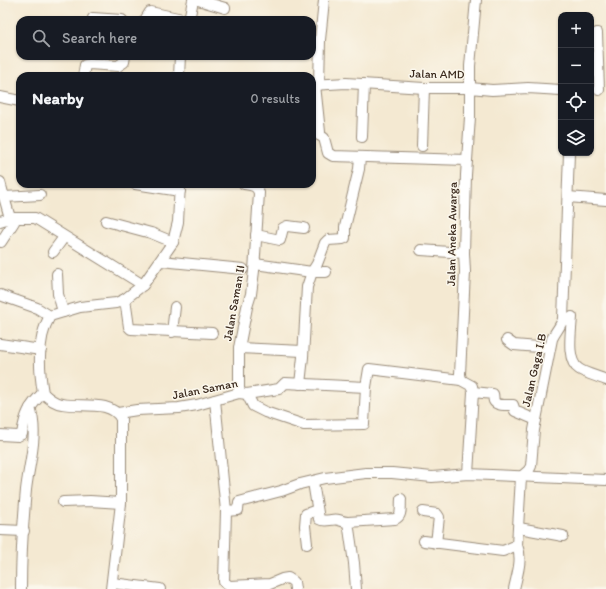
<!DOCTYPE html>
<html lang="en">
<head>
<meta charset="utf-8">
<style>
  :root { --surface:#171b24; --page:#20242c; --text:#f1f3f6; --muted:#9ea1a6; --line:#363941 }
  body { margin:0; font-family:Itim,sans-serif; background:var(--page); color:var(--text) }
  .controls { position:absolute; right:12px; top:12px; display:grid; overflow:hidden; border-radius:8px; box-shadow:0 1px 3px #0004 }
  .controls button { width:36px; height:36px; display:grid; place-items:center; padding:0; border:0; border-bottom:1px solid var(--line); background:var(--surface); color:var(--text); font:20px sans-serif }
  .list { margin:0; padding:0; list-style:none }
  h2 { display:flex; justify-content:space-between; align-items:center; height:52px; margin:0; padding:0 16px; font-size:17px }
  h2 small { font-size:13px; font-weight:400; color:var(--muted) }
  .icon { flex:none; width:22px; height:22px; fill:none; stroke:currentColor; stroke-width:2; stroke-linecap:round; stroke-linejoin:round }
  .map { position:relative; flex:none; width:606px; height:589px; overflow:hidden }
  .search { position:absolute; background:var(--surface); box-shadow:0 1px 3px #0004; left:16px; top:16px; width:300px; height:44px; display:flex; align-items:center; gap:10px; box-sizing:border-box; padding:0 14px; border-radius:12px; color:var(--muted); font-size:15px }
  .panel { position:absolute; background:var(--surface); box-shadow:0 1px 3px #0004; left:16px; top:72px; width:300px; height:116px; border-radius:12px }
  .map>svg:first-child { display:block }
  .lines { fill:none; stroke-linecap:round; stroke-linejoin:round }
  .minor-casing { stroke:#988a78; stroke-width:12 }
  .minor { stroke:#fff; stroke-width:10 }
  .labels { text-anchor:middle; stroke-width:3; stroke-linejoin:round; paint-order:stroke }
  .street-label { font-size:12px; fill:#3b2a1e; stroke:#fbf7ec }
</style>
</head>
<body>
<div class="map">
<svg width="606" height="589" viewBox="0 0 606 589">
  <rect width="100%" height="100%" fill="#fbf7ec"/>
  <filter id="ink" filterUnits="userSpaceOnUse"><feTurbulence type="fractalNoise" baseFrequency=".025" numOctaves="2"/><feDisplacementMap in="SourceGraphic" scale="8" xChannelSelector="R" yChannelSelector="G"/><feConvolveMatrix kernelMatrix="1 2 1 2 8 2 1 2 1" color-interpolation-filters="sRGB"/></filter>
  <filter id="wash" filterUnits="userSpaceOnUse"><feTurbulence type="fractalNoise" baseFrequency=".012" numOctaves="4" result="noise"/><feDisplacementMap in="SourceGraphic" scale="16" xChannelSelector="R" yChannelSelector="G"/><feGaussianBlur stdDeviation="0.9" result="paint"/><feColorMatrix in="noise" values="0 0 0 0 0 0 0 0 0 0 0 0 0 0 0 0 0 1.4 0 .05"/><feComposite in="paint" operator="in"/></filter>
  <g filter="url(#wash)">
    <rect width="100%" height="100%" fill="#f4e9d2"/>
  </g>
  <g filter="url(#ink)">
    <g class="lines">
      <defs>
        <g id="minor">
          <polyline points="198,0 225,8"/>
          <polyline points="93,18 122,20"/>
          <polyline points="145,20 150,12 187,20"/>
          <polyline points="189,20 193,0"/>
          <polyline points="597,33 599,90"/>
          <polyline points="83,76 85,65 89,64 118,66 124,62 125,56"/>
          <polyline points="179,76 180,56"/>
          <polyline points="312,85 346,83 424,88 470,88 492,90 528,88 561,90"/>
          <polyline points="315,85 320,132 319,135"/>
          <polyline points="319,85 320,40 324,0"/>
          <polyline points="0,97 20,101"/>
          <polyline points="319,135 324,138 328,153 333,156 467,160"/>
          <polyline points="362,137 364,84"/>
          <polyline points="422,146 424,88"/>
          <polyline points="0,182 4,197 40,195"/>
          <polyline points="135,184 180,191"/>
          <polyline points="568,197 606,200"/>
          <polyline points="0,221 10,218 4,197"/>
          <polyline points="106,221 151,233 173,242"/>
          <polyline points="256,235 280,240 283,228 287,226 304,228"/>
          <polyline points="1,242 14,222 10,218 35,218 143,285"/>
          <polyline points="421,250 464,253"/>
          <polyline points="53,252 64,237"/>
          <polyline points="161,261 243,269"/>
          <polyline points="255,264 312,272 326,272"/>
          <polyline points="57,274 58,294 63,312"/>
          <polyline points="0,295 37,308 50,316"/>
          <polyline points="125,299 129,327 131,329 212,333"/>
          <path d="M572,317c-1,15 -6,44 7,52 8,5 18,7 27,11"/>
          <polyline points="172,332 175,307"/>
          <polyline points="507,340 514,345 550,348"/>
          <polyline points="0,344 41,350"/>
          <polyline points="239,348 303,351"/>
          <polyline points="461,380 460,374 465,272 464,253 466,175 470,117 470,66 476,0"/>
          <polyline points="300,384 303,357 307,287 312,272 317,264 325,243 328,240 343,239 345,238 345,227 359,169 360,157"/>
          <path d="M473,392l20,2c1,2 0,5 1,7 2,5 15,4 19,4l2,6 21,9"/>
          <path d="M239,393v-45l8,-41 4,-13 3,-23 5,-78c-2,-8 -8,-8 -15,-9"/>
          <polyline points="247,394 253,406 265,412 304,425 364,424 366,387 369,369 461,380 472,386 473,392 468,474"/>
          <polyline points="215,400 226,511 224,582 229,586 270,584 282,579 288,578 294,582 295,589"/>
          <polyline points="118,413 137,410 179,408 197,405 239,393 247,394 279,389 285,383 366,387"/>
          <path d="M0,435l18,1 4,-2c3,-19 7,-28 21,-41"/>
          <path d="M313,482l6,37c6,4 13,-1 20,1 3,1 5,2 9,2l47,-3c8,-3 5,-12 6,-20"/>
          <polyline points="63,502 90,501 121,503"/>
          <polyline points="226,511 238,510 239,502 281,491 300,484 325,478 366,473 392,473 432,477 468,474 606,480"/>
          <polyline points="423,512 437,514 439,517 436,543"/>
          <polyline points="348,522 354,563 356,589"/>
          <polyline points="519,528 563,536"/>
          <polyline points="0,530 24,531"/>
          <polyline points="424,541 503,551 517,545"/>
          <polyline points="307,544 305,526 306,514 317,510"/>
          <polyline points="112,583 160,589"/>
          <path d="M21,589c0,-33 2,-66 5,-99 3,-27 13,-56 4,-82"/>
          <path d="M111,589l10,-86v-84c-10,-20 -41,-11 -59,-15 -8,-1 -13,-5 -19,-11 -4,-23 -6,-55 7,-77l30,-9 36,-4 9,-4 18,-14 30,-43 5,-20 2,-38"/>
          <path d="M514,589c3,-15 9,-29 3,-44l4,-68 8,-7 2,-4 3,-36 18,-91c3,-7 9,-13 11,-20l6,-166"/>
        </g>
      </defs>
      <use href="#minor" class="minor-casing"/>
      <use href="#minor" class="minor"/>
    </g>
  </g>
  <g class="labels">
    <g class="street-label">
      <text transform="translate(437 74) rotate(1)" y="4">Jalan AMD</text>
      <text transform="translate(452 234) rotate(-89)" y="4">Jalan Aneka Awarga</text>
      <text transform="translate(234 303) rotate(-80)" y="4">Jalan Saman II</text>
      <text transform="translate(534 370) rotate(-77)" y="4">Jalan Gaga I.B</text>
      <text transform="translate(205 389) rotate(-11)" y="4">Jalan Saman</text>
    </g>
  </g>
</svg>
<div class="controls">
<button>+</button>
<button>−</button>
<button><svg class="icon" aria-label="locate" viewBox="0 0 24 24"><circle cx="12" cy="12" r="6"/><path d="M12 2v4M12 18v4M2 12h4M18 12h4"/></svg></button>
<button><svg class="icon" aria-label="layers" viewBox="0 0 24 24"><path d="M12 4l9 5-9 5-9-5zM3 14l9 5 9-5"/></svg></button>
</div>
<div class="search"><svg class="icon" aria-label="search" viewBox="0 0 24 24"><circle cx="10" cy="10" r="6"/><path d="M15 15l6 6"/></svg>Search here</div>
<section class="panel">
<h2>Nearby<small>0 results</small></h2>
<ul class="list">
</ul>
</section>
</div>
</body>
</html>
